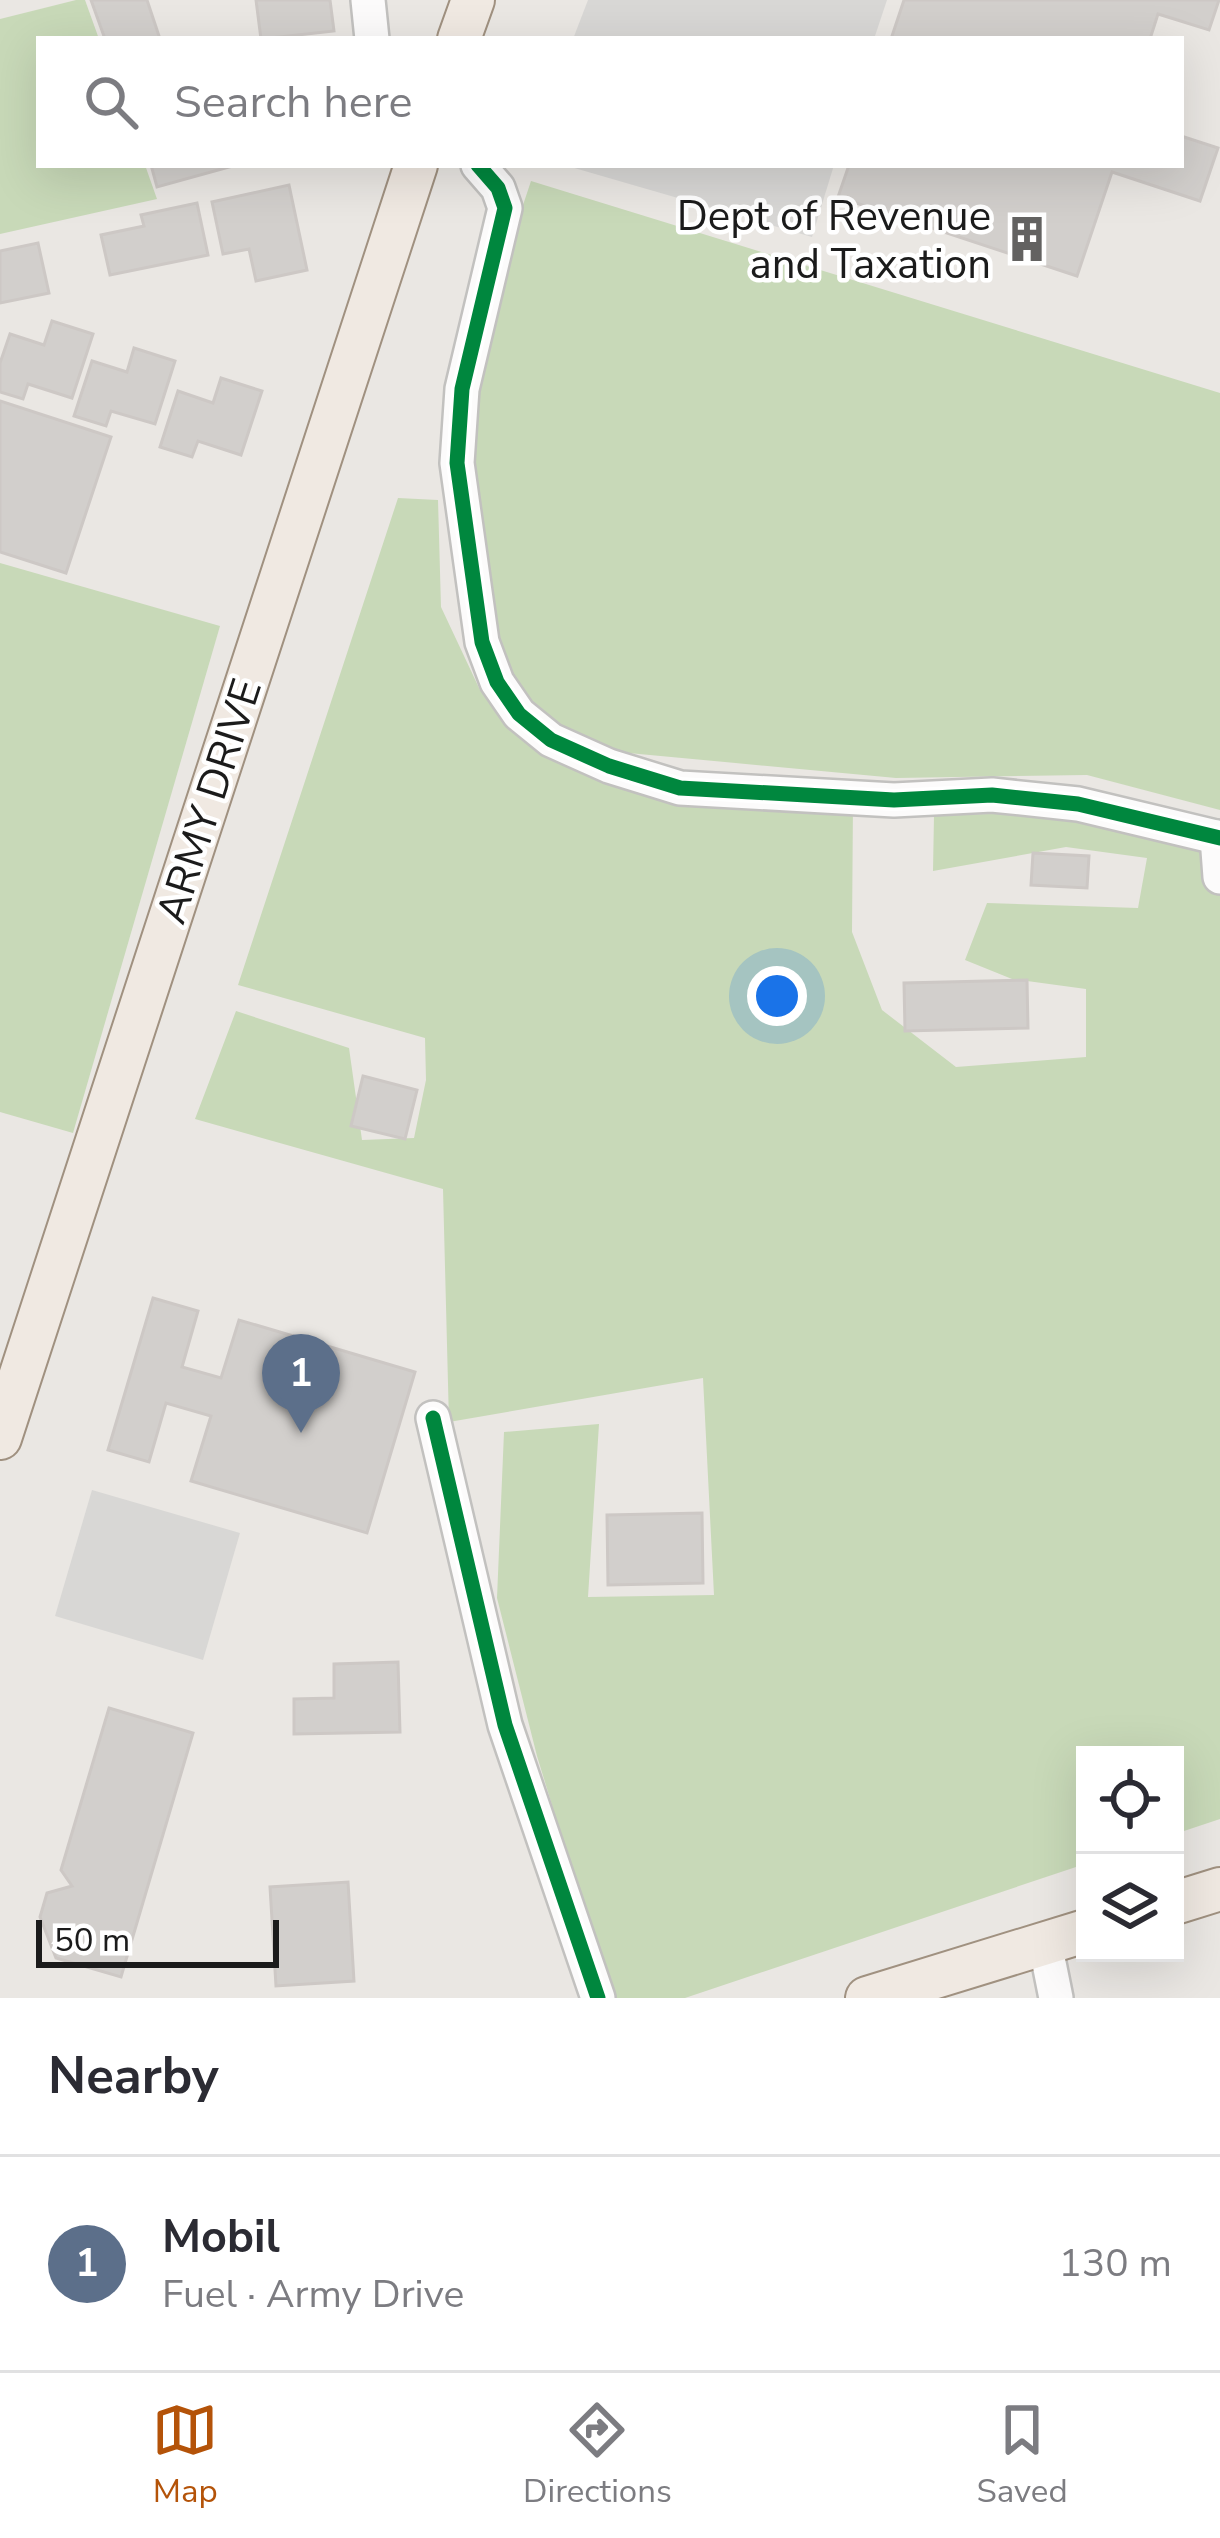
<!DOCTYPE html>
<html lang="en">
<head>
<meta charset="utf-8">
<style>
  :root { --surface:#fff; --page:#f2f2f3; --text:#2b2b33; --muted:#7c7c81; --line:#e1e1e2; --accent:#b45309 }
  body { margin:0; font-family:"Nunito Sans",sans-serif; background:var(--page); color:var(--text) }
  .controls { position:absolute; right:36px; bottom:36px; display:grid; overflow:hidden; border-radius:0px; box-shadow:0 12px 48px #0002 }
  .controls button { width:108px; height:108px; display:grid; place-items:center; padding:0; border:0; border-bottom:3px solid var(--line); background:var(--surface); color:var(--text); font:60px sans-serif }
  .scale { position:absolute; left:36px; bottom:30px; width:243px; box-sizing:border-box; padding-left:12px; border:6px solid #1b1b1b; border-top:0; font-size:33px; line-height:42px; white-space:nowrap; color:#1b1b1b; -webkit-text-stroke:9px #fff; paint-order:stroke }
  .you { position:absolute; left:777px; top:996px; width:42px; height:42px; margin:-30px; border:9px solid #fff; border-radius:50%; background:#1a73e8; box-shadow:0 0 0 18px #1a73e833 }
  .badge { display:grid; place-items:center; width:78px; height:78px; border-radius:50%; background:var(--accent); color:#fff; font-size:39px; font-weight:700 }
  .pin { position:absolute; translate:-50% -99px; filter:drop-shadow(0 3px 6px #0008) }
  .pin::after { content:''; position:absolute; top:63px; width:42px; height:36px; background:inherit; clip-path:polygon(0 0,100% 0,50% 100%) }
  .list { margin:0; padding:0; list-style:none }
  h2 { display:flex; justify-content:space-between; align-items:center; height:156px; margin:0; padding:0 48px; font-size:51px }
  h2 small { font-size:39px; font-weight:400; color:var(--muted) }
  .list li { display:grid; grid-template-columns:78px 1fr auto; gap:36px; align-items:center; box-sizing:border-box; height:216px; padding:0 48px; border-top:3px solid var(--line) }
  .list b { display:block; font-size:45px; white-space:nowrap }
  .list p { margin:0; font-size:39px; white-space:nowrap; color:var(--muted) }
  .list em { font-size:39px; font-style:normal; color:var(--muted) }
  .icon { flex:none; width:66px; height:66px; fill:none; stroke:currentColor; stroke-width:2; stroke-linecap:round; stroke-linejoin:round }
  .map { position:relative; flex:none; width:1220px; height:1998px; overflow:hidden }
  .search { position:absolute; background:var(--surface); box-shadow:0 12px 48px #0002; left:36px; right:36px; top:36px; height:132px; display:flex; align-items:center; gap:30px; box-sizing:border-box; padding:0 42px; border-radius:0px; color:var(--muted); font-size:45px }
  .sheet { height:372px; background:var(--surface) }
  nav { display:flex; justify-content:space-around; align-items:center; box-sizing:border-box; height:168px; border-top:3px solid var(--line); background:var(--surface); font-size:33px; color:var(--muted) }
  nav a { display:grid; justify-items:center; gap:6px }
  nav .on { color:var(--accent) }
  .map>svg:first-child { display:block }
  .forest { fill:#c8d9b8 }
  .parking { fill:#d8d7d5 }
  .building { fill:#d2cfcc; stroke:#cdc8c5; stroke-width:3 }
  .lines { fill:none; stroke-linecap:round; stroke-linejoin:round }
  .minor-casing { stroke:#c2c1bf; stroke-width:38 }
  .major-casing { stroke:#a09180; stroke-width:46 }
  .minor { stroke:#fcfbfb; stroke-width:33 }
  .major { stroke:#f0e9e2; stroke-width:42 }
  .cycleway-casing { stroke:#fff; stroke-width:22 }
  .cycleway { stroke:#00873e; stroke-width:15 }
  .labels { text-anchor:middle; stroke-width:9; stroke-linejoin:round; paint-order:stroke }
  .poi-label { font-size:42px; fill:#1b1b1b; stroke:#fff; text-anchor:end }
  .street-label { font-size:42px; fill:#1b1b1b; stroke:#fff }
</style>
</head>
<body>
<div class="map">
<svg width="1220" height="1998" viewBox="0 0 1220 1998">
  <rect width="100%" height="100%" fill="#eae7e3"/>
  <g class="forest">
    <polygon points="76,0 85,0 99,39 39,39 39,165 145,165 157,199 0,234 0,19"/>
    <polygon points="531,181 1220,393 1220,810 1087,775 896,778 607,751 520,704 491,635 464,451 465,379"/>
    <polygon points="398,498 438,500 441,607 480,690 555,757 853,801 852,932 882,1010 956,1067 1086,1057 1086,989 1012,979 965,960 987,903 1138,908 1147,858 1066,847 933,871 934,815 1051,813 1220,849 1220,1819 1175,1834 1175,1755 1085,1755 1085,1864 685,1998 611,1998 537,1756 497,1598 504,1432 599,1424 588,1597 714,1595 703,1378 449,1422 443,1189 195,1119 236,1011 349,1048 362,1140 414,1138 426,1080 425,1038 238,985"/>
    <polygon points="0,563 220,626 73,1133 0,1112"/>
  </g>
  <g class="parking">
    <polygon points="588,0 887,0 874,39 573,39"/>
    <polygon points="564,165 834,165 812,237"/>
    <polygon points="92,1490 240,1533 203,1660 55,1616"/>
  </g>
  <g class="building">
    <polygon points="91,0 147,0 160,39 105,39"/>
    <polygon points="256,0 330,0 334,31 261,39"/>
    <polygon points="904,0 1219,0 1209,30 1158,14 1150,39 891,39"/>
    <polygon points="1181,136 1218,148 1200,201 1112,172 1077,276 838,197 849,165 1181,165"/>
    <polygon points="151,165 228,165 229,167 157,187"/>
    <polygon points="289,185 307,270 256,281 249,249 223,254 212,202"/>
    <polygon points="197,203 208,255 110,275 101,235 144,226 141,215"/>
    <polygon points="38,243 49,293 0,303 0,251"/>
    <polygon points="52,321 93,334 72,398 28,384 23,399 0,392 0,363 10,334 44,345"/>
    <polygon points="134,348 175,361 155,424 111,411 106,426 74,416 92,361 127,372"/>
    <polygon points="221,378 262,391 241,455 198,441 192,457 160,447 178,391 213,403"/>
    <polygon points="0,401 111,437 66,573 0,552"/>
    <polygon points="1033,853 1089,856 1087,888 1031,885"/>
    <polygon points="1027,980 1028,1028 905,1031 904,983"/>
    <polygon points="363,1076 417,1090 405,1139 351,1126"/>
    <polygon points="153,1298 198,1311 182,1367 221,1378 239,1320 415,1372 367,1533 191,1481 211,1416 166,1403 149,1462 108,1450"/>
    <polygon points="702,1513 703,1583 608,1585 607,1515"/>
    <polygon points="398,1662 400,1732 294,1734 294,1699 334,1698 334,1664"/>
    <polygon points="109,1708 193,1733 121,1977 56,1958 40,1917 47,1893 72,1886 61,1870"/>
    <polygon points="348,1882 354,1981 276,1986 270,1887"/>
  </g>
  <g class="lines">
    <defs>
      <g id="minor">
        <polyline points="368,0 372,39"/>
        <polyline points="478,165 498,188 505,208 462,389 457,463 482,642 497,682 519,714 551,740 609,766 680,788 894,800 992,795 1078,804 1220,838"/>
        <polyline points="1217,837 1220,877"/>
        <polyline points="433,1418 505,1725 598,1998"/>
        <polyline points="1045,1943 1056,1998"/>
      </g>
      <g id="major">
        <polyline points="459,39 473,0"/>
        <polyline points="0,1438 416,165"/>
        <polyline points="1175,1903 1220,1889"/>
        <polyline points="867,1998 1085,1931"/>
      </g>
    </defs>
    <use href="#minor" class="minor-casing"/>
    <use href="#major" class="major-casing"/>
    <use href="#minor" class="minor"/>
    <use href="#major" class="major"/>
    <defs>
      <g id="cycleway">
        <polyline points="478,165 498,188 505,208 462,389 457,463 482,642 497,682 519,714 551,740 609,766 680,788 894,800 992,795 1078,804 1220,838"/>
        <polyline points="433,1418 505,1725 598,1998"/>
      </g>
    </defs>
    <use href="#cycleway" class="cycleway-casing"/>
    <use href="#cycleway" class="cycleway"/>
  </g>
  <defs>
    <symbol id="building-bare" viewBox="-9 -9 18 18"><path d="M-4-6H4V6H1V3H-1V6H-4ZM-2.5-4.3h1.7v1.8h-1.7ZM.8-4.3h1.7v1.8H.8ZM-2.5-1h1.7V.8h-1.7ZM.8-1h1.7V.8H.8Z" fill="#636261" stroke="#fff" stroke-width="2.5" paint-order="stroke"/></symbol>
  </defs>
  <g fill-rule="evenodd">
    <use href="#building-bare" x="994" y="206" width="66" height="66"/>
  </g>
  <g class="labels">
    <g class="poi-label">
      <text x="991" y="230">Dept of Revenue<tspan x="991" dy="48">and Taxation</tspan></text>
    </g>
    <g class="street-label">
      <text transform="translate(208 801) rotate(-72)" y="15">ARMY DRIVE</text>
    </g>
  </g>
</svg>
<div class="controls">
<button><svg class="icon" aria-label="locate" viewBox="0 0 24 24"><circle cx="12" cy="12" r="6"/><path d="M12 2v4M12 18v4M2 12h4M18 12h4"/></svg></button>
<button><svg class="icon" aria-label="layers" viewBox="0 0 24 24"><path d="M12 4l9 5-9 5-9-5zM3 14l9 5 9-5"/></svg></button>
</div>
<div class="scale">50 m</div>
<div class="you"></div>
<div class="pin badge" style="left:301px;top:1433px;background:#5c6f8a">1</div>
<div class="search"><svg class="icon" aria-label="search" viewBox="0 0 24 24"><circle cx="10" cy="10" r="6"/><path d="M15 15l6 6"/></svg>Search here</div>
</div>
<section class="sheet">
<h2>Nearby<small></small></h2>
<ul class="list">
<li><span class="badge" style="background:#5c6f8a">1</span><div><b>Mobil</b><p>Fuel · Army Drive</p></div><em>130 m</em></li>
</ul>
</section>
<nav>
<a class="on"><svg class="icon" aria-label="map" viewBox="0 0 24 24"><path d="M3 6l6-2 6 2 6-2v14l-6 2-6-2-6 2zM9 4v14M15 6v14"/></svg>Map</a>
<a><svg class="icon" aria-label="directions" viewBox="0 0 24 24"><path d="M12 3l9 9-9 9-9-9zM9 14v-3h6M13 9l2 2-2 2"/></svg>Directions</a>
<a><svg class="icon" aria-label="saved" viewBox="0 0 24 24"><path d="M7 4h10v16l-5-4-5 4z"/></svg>Saved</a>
</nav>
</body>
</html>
